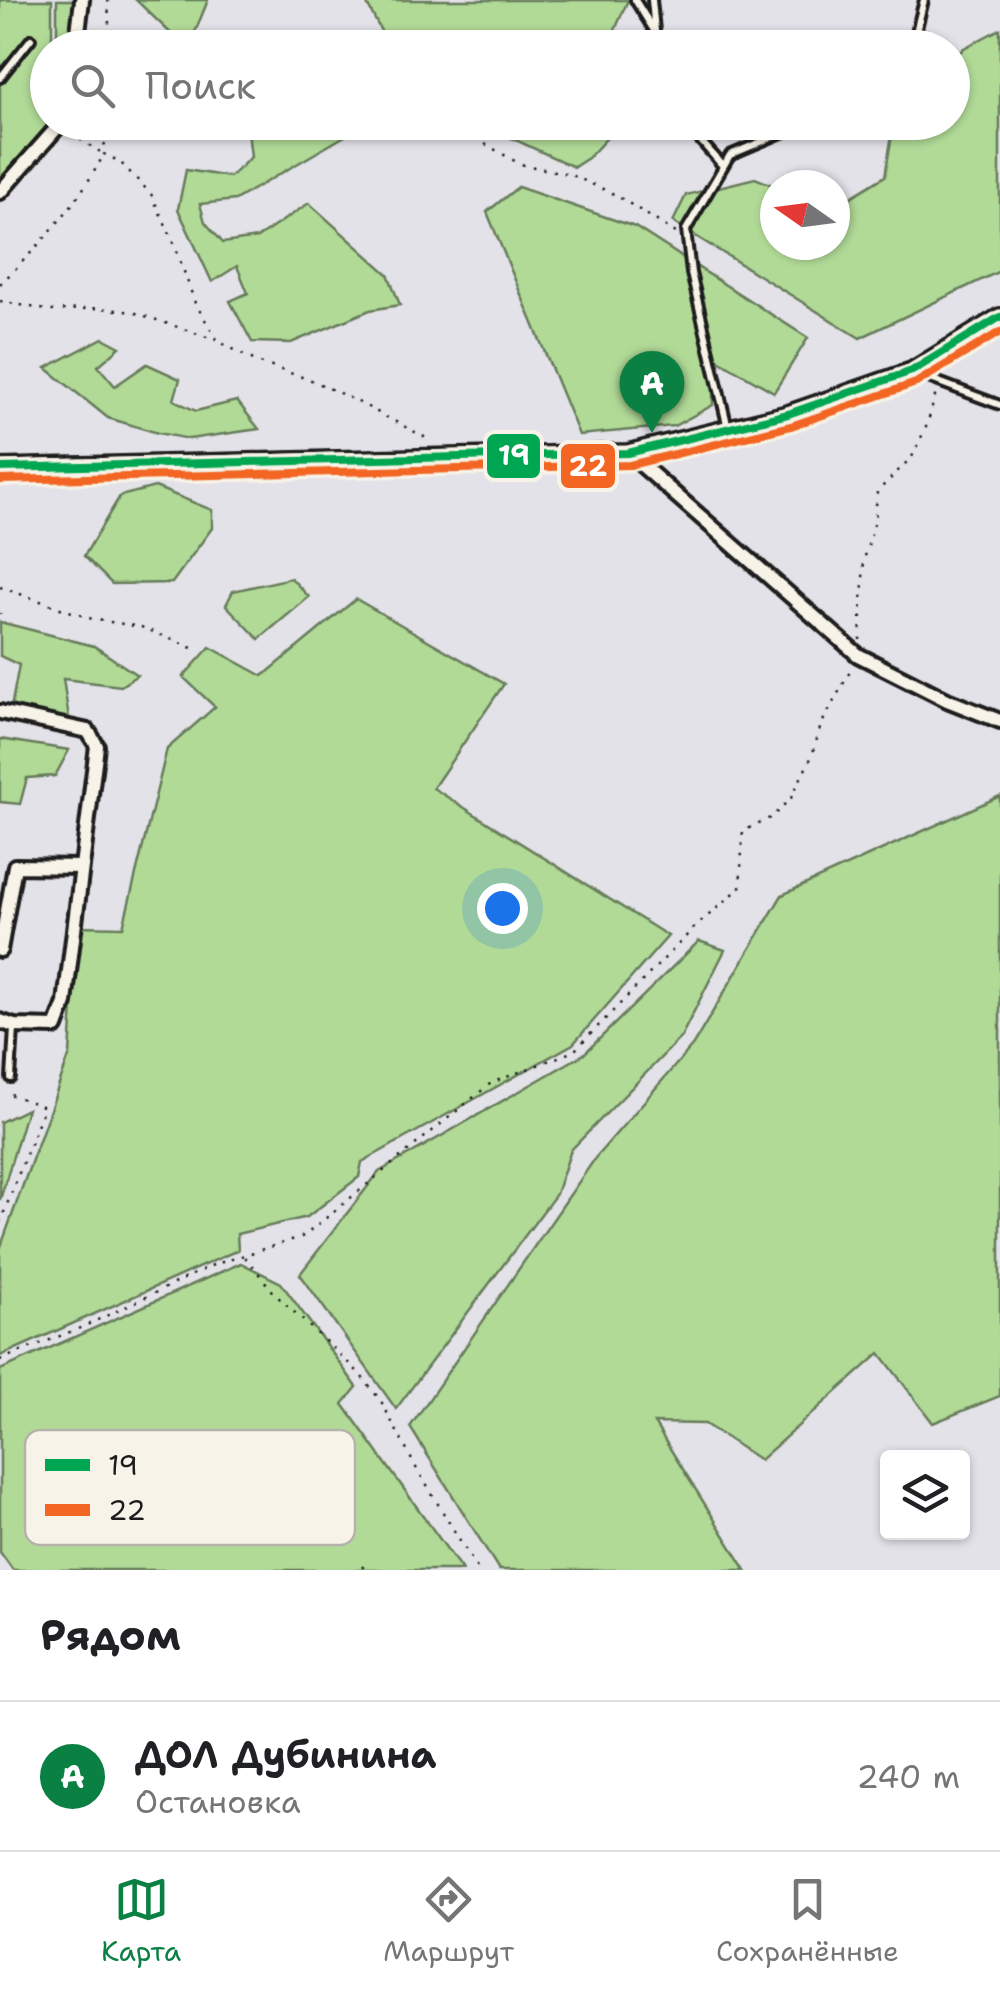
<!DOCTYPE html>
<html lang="ru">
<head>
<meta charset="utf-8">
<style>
  :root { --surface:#fff; --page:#f6f6f6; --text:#202124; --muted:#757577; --line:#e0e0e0; --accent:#0b8043 }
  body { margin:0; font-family:"Shantell Sans",sans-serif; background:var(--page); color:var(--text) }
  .controls { position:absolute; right:30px; bottom:30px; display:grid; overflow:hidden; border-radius:10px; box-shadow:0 2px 8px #0004 }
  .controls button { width:90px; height:90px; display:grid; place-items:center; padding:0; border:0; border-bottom:2px solid var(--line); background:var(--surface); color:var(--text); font:50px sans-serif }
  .compass { position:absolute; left:760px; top:170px; width:90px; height:90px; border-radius:50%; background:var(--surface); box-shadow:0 2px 8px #0004; rotate:284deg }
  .you { position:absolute; left:502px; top:908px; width:35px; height:35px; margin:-25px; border:8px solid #fff; border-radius:50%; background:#1a73e8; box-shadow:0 0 0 15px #1a73e833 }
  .badge { display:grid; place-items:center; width:65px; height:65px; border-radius:50%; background:var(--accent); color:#fff; font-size:32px; font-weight:700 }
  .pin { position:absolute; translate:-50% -82px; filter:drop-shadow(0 2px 5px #0008) }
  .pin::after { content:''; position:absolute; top:52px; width:35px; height:30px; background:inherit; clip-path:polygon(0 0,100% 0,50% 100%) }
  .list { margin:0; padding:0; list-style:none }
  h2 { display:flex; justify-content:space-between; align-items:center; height:130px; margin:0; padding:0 40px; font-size:42px }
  h2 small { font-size:32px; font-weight:400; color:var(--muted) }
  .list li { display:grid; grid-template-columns:65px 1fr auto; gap:30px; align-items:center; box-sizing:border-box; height:150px; padding:0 40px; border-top:2px solid var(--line) }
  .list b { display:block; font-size:38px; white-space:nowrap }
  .list p { margin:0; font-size:32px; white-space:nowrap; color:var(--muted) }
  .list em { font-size:32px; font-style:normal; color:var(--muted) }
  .icon { flex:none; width:55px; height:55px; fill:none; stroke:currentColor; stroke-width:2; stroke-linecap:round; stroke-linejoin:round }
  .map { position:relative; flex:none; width:1000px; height:1570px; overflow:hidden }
  .search { position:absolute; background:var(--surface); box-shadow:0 2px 8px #0004; left:30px; right:30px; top:30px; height:110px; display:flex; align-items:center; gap:25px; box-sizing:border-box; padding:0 35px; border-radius:55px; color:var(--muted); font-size:38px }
  .sheet { height:280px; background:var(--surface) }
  nav { display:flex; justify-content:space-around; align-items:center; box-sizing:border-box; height:140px; border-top:2px solid var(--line); background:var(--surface); font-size:28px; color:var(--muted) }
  nav a { display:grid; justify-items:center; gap:5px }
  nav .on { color:var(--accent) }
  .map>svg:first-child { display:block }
  .green { fill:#b1da97; stroke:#667b5a; stroke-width:2.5 }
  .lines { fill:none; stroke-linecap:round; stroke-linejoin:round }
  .service-casing { stroke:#1c1c1c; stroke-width:14 }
  .minor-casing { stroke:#1c1c1c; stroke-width:20 }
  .tertiary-casing { stroke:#1c1c1c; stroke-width:22 }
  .path { stroke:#1c1c1c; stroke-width:2.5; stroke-dasharray:2.5 8; stroke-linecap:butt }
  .service { stroke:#f7f3e8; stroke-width:6 }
  .minor { stroke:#f7f3e8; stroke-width:12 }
  .tertiary { stroke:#f7f3e8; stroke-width:15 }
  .bus-1-casing { stroke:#f7f3e8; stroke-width:15 }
  .bus-2-casing { stroke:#f7f3e8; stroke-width:15 }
  .bus-1 { stroke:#00a651; stroke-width:8 }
  .bus-2 { stroke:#f26522; stroke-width:8 }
  .key { fill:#f7f3e8; stroke:#b5b2ab; stroke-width:2.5 }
  .key-label { font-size:28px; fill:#1c1c1c }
  .line-badge { stroke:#f7f3e8; stroke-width:4 }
  .badge-label { font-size:28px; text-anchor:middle; font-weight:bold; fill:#fff }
</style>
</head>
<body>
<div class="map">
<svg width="1000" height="1570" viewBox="0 0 1000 1570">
  <rect width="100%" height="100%" fill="#e4e2e9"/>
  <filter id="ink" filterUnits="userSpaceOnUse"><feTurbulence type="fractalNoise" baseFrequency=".01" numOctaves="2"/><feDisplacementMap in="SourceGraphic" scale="20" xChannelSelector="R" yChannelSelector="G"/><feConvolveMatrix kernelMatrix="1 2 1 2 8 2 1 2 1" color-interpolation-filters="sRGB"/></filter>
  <g filter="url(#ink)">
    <g class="green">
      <polygon points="0,0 52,0 52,47 48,48 49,123 0,179"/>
      <polygon points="57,0 76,0 69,47 57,47"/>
      <polygon points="136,0 208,0 189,47 186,48"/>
      <polygon points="365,0 628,0 615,30 615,47 396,48 382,33"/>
      <polygon points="1000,29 1000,271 860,338 673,222 686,195 755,178 775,186 775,245 835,245 835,207 885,176 894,123 952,122 953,59 964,48"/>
      <polygon points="247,123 316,123 318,130 330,123 367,123 235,200 200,204 205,222 223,243 257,238 309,203 388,274 400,305 370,310 291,343 252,342 230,301 248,293 237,266 212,282 178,209 186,170 230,177 251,157"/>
      <polygon points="618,123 618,126 588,158 574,167 479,123"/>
      <polygon points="518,187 635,227 808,338 774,392 713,357 713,405 674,426 579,435 487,212"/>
      <polygon points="103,338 120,347 98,366 115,386 147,364 180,379 174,400 196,411 237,401 259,429 189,439 158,433 108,418 46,368"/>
      <polygon points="155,487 212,510 212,528 172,583 112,584 84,556 120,496"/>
      <polygon points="291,578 309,597 259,639 226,605 233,591"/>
      <polygon points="356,599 504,684 433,788 668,936 573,1044 362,1162 359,1177 307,1217 237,1234 238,1250 0,1356 0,1249 70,1054 78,926 123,927 167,749 215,707 183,677 210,647 263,676"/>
      <polygon points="0,622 94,646 137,675 121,686 63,679 70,725 11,708 19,665 0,656"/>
      <polygon points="0,739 69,750 55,776 27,778 20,804 0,802"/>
      <polygon points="1000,796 1000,1396 933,1423 880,1353 760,1460 705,1424 654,1423 746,1570 499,1570 410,1427 596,1157 693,1045 782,895"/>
      <polygon points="699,941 725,950 681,1037 571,1150 556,1194 396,1409 300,1274 379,1172 584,1054"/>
      <polygon points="27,1109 0,1200 0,1122"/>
      <polygon points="241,1263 281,1283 357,1387 343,1404 462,1570 13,1570 0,1552 0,1370"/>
    </g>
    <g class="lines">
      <defs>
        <g id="service">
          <polyline points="635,0 655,32 659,48"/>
          <polyline points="652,0 655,31"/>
          <polyline points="912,48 924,0"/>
          <polyline points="0,78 31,39"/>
          <polyline points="684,122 723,166"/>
          <polyline points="912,372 1000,405"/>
          <polyline points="728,428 691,273 686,230 730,155 808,122"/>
          <polyline points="11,1078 14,1028"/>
        </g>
        <g id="minor">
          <polyline points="76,48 82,0"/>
          <polyline points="0,192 62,122"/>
          <polyline points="628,453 858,655 947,700 1000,721"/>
          <polyline points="0,712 88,731 97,746 65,1003 56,1027 14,1026 0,1021"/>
          <polyline points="0,950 15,866 80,867"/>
        </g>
        <polyline id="tertiary" points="0,468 628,453 788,414 912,371 1000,317"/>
      </defs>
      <use href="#service" class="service-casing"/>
      <use href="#minor" class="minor-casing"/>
      <use href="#tertiary" class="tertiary-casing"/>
      <g class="path">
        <polyline points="108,0 110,48"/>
        <polyline points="106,122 104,154 120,162 151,194 173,240 195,303 218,341 257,362 314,381 358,402 432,441"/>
        <polyline points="71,134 102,153"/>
        <polyline points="485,144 520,164 569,174 614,194 676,233"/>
        <path d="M0,284c41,-40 77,-79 104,-130"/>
        <polyline points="0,301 52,311 99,308 133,312 216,340"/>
        <polyline points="0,587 92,619 141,627 197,650"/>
        <polyline points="0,613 0,614"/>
        <polyline points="860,640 864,560 875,520 877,492 912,457 927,425 936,393"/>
        <polyline points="0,1223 44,1107 12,1095 11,1090"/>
        <polyline points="245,1257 276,1295 358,1372 381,1401 415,1466 478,1570"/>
        <polyline points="0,1360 85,1326 213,1265 304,1236 491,1083 574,1051 695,927 740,888 743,831 772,817 791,798 812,756 821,725 853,666"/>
        <polyline points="362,1566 365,1570"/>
      </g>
      <use href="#service" class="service"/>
      <use href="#minor" class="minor"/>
      <use href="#tertiary" class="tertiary"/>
      <defs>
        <polyline id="bus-1" points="0,468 628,453 788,414 912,371 1000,317"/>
        <polyline id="bus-2" points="0,480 630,465 791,426 916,383 1000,332"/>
      </defs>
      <use href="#bus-1" class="bus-1-casing"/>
      <use href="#bus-2" class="bus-2-casing"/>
      <use href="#bus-1" class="bus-1"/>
      <use href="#bus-2" class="bus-2"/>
    </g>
  </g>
  <rect x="25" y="1430" width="330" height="115" rx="15" class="key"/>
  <rect x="45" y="1459" width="45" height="12" fill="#00a651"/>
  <rect x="45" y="1504" width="45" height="12" fill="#f26522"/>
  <g class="key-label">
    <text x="108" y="1475">19</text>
    <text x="108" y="1520">22</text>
  </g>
  <g class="line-badge">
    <rect x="485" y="432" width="57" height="48" rx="10" fill="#00a651"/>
    <rect x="559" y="442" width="58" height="48" rx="10" fill="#f26522"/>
  </g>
  <g class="badge-label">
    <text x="514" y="465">19</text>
    <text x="588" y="476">22</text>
  </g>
</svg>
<div class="controls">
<button><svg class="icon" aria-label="layers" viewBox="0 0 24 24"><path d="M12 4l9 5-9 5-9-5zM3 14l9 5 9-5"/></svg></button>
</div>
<svg class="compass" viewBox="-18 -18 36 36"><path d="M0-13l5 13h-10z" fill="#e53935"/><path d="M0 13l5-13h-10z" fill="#757577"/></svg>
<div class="you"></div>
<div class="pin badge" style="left:652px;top:433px">A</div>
<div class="search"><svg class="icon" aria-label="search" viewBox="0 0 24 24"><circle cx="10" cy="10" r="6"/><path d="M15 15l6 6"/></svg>Поиск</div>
</div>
<section class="sheet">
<h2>Рядом<small></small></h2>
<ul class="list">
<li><span class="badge">A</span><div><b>ДОЛ Дубинина</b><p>Остановка</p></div><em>240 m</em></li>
</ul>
</section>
<nav>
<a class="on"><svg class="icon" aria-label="map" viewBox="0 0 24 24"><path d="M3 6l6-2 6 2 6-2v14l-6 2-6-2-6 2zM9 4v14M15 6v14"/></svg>Карта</a>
<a><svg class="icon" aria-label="directions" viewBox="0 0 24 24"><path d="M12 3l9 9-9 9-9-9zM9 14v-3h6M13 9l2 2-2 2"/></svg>Маршрут</a>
<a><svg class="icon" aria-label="saved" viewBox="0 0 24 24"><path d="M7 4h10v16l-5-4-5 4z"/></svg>Сохранённые</a>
</nav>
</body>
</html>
